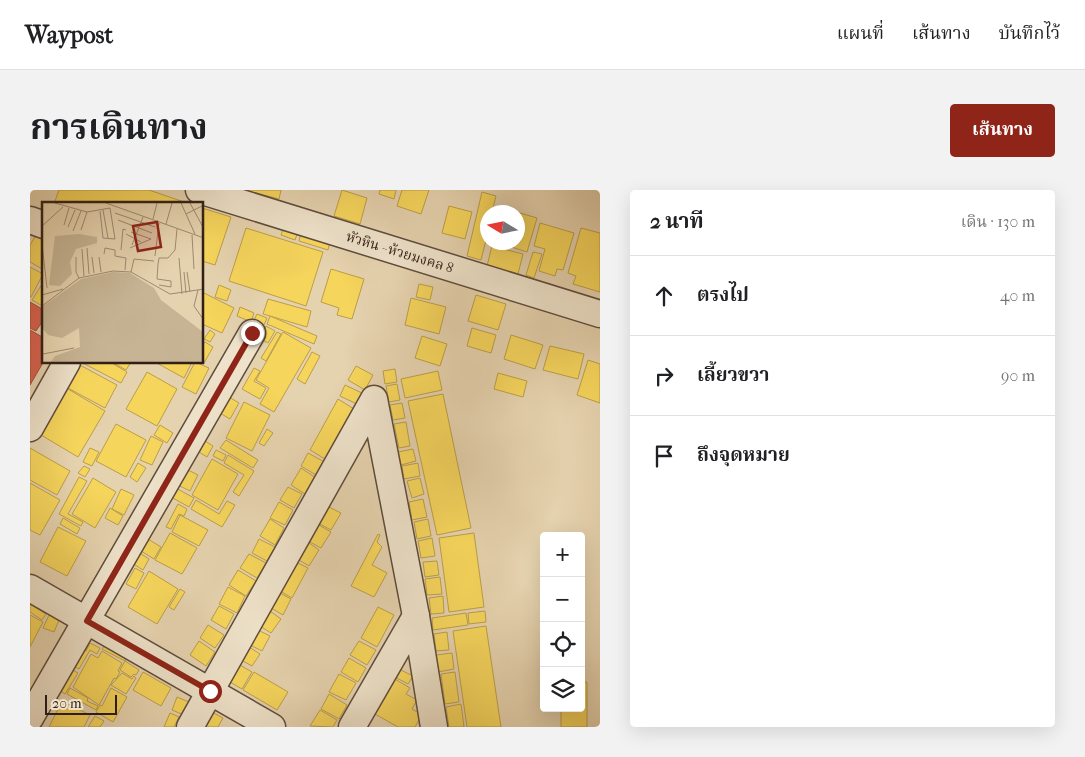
<!DOCTYPE html>
<html lang="th">
<head>
<meta charset="utf-8">
<style>
  :root { --surface:#fff; --page:#f2f2f2; --text:#202124; --muted:#757577; --line:#e0e0e0; --accent:#8f2418 }
  body { margin:0; font-family:"IM FELL French Canon","Noto Serif Thai",serif; background:var(--page); color:var(--text) }
  .controls { position:absolute; right:15px; bottom:15px; display:grid; overflow:hidden; border-radius:5px; box-shadow:0 5px 20px #0002 }
  .controls button { width:45px; height:45px; display:grid; place-items:center; padding:0; border:0; border-bottom:1px solid var(--line); background:var(--surface); color:var(--text); font:25px sans-serif }
  .compass { position:absolute; left:450px; top:15px; width:45px; height:45px; border-radius:50%; background:var(--surface); box-shadow:0 5px 20px #0002; rotate:280deg }
  .scale { position:absolute; left:15px; bottom:12px; width:72px; box-sizing:border-box; padding-left:5px; border:2px solid #311f17; border-top:0; font-size:14px; line-height:18px; white-space:nowrap; color:#311f17; -webkit-text-stroke:4px #eee2ca; paint-order:stroke }
  .stop { position:absolute; width:15px; height:15px; margin:-11px; border:4px solid #8f2418; border-radius:50%; background:#fff }
  .stop.end { background:#8f2418; border-color:#fff; box-shadow:0 1px 5px #0008 }
  .list { margin:0; padding:0; list-style:none }
  h2 { display:flex; justify-content:space-between; align-items:center; height:65px; margin:0; padding:0 20px; font-size:21px }
  h2 small { font-size:16px; font-weight:400; color:var(--muted) }
  .list li { display:grid; grid-template-columns:32px 1fr auto; gap:15px; align-items:center; box-sizing:border-box; height:80px; padding:0 20px; border-top:1px solid var(--line) }
  .list b { display:block; font-size:19px; white-space:nowrap }
  .list em { font-size:16px; font-style:normal; color:var(--muted) }
  .icon { flex:none; width:28px; height:28px; fill:none; stroke:currentColor; stroke-width:2; stroke-linecap:round; stroke-linejoin:round }
  .map { position:relative; flex:none; width:570px; height:537px; overflow:hidden; border-radius:5px }
  header { display:flex; align-items:center; gap:30px; box-sizing:border-box; height:70px; padding:0 25px; background:var(--surface); border-bottom:1px solid var(--line) }
  header strong { font-size:24px }
  nav { display:flex; gap:28px; margin-inline-start:auto; font-size:18px }
  .intro { display:flex; align-items:center; justify-content:space-between; box-sizing:border-box; height:120px; padding:0 30px }
  h1 { margin:0; font-size:35px }
  .button { padding:12px 22px; border-radius:5px; background:var(--accent); color:#fff; font-size:18px; font-weight:700 }
  main { display:flex; gap:30px; padding:0 30px }
  aside { flex:1; background:var(--surface); border-radius:5px; box-shadow:0 5px 20px #0002 }
  .map>svg:first-child { display:block }
  .homes { fill:#f6d55c; stroke:#bb9e47 }
  .shops { fill:#d6604d; stroke:#a44c3d }
  .lines { fill:none; stroke-linecap:round; stroke-linejoin:round }
  .street-casing { stroke:#5e4c3d; stroke-width:29 }
  .street { stroke:#eee2ca; stroke-width:26 }
  .route { stroke:#8f2418; stroke-width:6 }
  .labels { text-anchor:middle; stroke-width:5; stroke-linejoin:round; paint-order:stroke }
  .street-label { font-size:14px; fill:#311f17; stroke:#eee2ca }
  .inset-road { fill:none; stroke:#9d8a72; stroke-width:1 }
  .view { fill:#8f2418; fill-opacity:0.15; stroke:#8f2418; stroke-width:2.5 }
  .inset-edge { fill:none; stroke:#311f17; stroke-width:2.5 }
</style>
</head>
<body>
<header>
<strong>Waypost</strong>
<nav><a>แผนที่</a><a>เส้นทาง</a><a>บันทึกไว้</a></nav>
</header>
<div class="intro"><h1>การเดินทาง</h1><a class="button">เส้นทาง</a></div>
<main>
<div class="map">
<svg width="570" height="537" viewBox="0 0 570 537">
  <rect width="100%" height="100%" fill="#e5d2ae"/>
  <filter id="stains"><feTurbulence type="fractalNoise" baseFrequency=".004" numOctaves="4"/><feColorMatrix values="0 0 0 0 .2 0 0 0 0 .09 0 0 0 0 .02 0 0 0 .5 -.17"/></filter>
  <radialGradient id="worn" r=".72"><stop offset=".6" stop-color="#630" stop-opacity="0"/><stop offset="1" stop-color="#630" stop-opacity=".3"/></radialGradient>
  <g class="homes">
    <polygon points="29,0 119,0 160,14 24,14"/>
    <polygon points="215,0 251,0 249,9"/>
    <polygon points="312,0 337,8 330,34 304,26"/>
    <polygon points="350,0 366,0 364,9 349,4"/>
    <polygon points="372,0 399,0 391,24 367,16"/>
    <polygon points="452,2 466,6 462,22 458,22 458,42 451,70 437,66"/>
    <polygon points="419,16 442,22 435,49 412,43"/>
    <polygon points="172,18 201,27 185,75 172,71"/>
    <polygon points="473,18 507,28 497,62 466,52 488,52 488,22 472,22"/>
    <polygon points="256,31 270,36 265,50 251,45"/>
    <polygon points="510,33 544,43 533,80 527,79 525,86 509,81 515,59 504,56"/>
    <polygon points="216,38 293,62 276,116 199,91"/>
    <polygon points="272,38 301,47 298,60 269,51"/>
    <polygon points="551,38 570,43 570,102 543,94 546,86 538,83"/>
    <polygon points="8,42 14,45 14,80 0,72 0,55"/>
    <polygon points="462,56 493,64 488,84 457,76"/>
    <polygon points="503,62 512,64 504,88 496,85"/>
    <polygon points="0,77 13,84 1,107 0,107"/>
    <polygon points="301,79 334,89 322,129 307,125 309,118 291,112"/>
    <polygon points="14,91 14,117 2,110"/>
    <polygon points="389,94 403,97 400,110 386,107"/>
    <polygon points="189,95 201,100 197,111 185,107"/>
    <polygon points="172,102 204,118 192,143 172,134"/>
    <polygon points="446,105 476,114 468,140 438,131"/>
    <polygon points="381,108 416,117 409,144 375,135"/>
    <polygon points="238,109 281,121 277,137 233,124"/>
    <polygon points="210,117 224,123 221,132 207,126"/>
    <polygon points="227,124 237,128 234,135 224,130"/>
    <polygon points="240,126 287,146 284,154 237,134"/>
    <polygon points="236,136 245,141 238,153 229,148"/>
    <polygon points="442,138 466,145 461,163 437,156"/>
    <polygon points="180,140 185,144 180,152 174,149"/>
    <polygon points="247,142 251,144 236,171 231,168"/>
    <polygon points="253,142 281,158 244,222 230,214 239,198 226,190"/>
    <polygon points="481,145 513,155 505,179 474,169"/>
    <polygon points="392,146 417,154 410,176 385,168"/>
    <polygon points="175,152 183,157 174,173 172,156"/>
    <polygon points="520,156 554,164 548,189 513,180"/>
    <polygon points="282,162 290,166 275,194 267,189"/>
    <polygon points="558,170 570,174 570,213 547,205"/>
    <polygon points="51,172 80,172 97,182 91,193"/>
    <polygon points="82,172 101,172 96,180"/>
    <polygon points="125,172 162,172 154,188"/>
    <polygon points="165,172 179,178 166,204 152,197"/>
    <polygon points="48,174 87,195 75,218 36,197"/>
    <polygon points="326,176 343,185 335,200 318,190"/>
    <polygon points="224,178 230,181 224,191 236,198 230,209 212,199"/>
    <polygon points="365,179 367,192 355,194 353,181"/>
    <polygon points="408,181 412,200 375,208 371,189"/>
    <polygon points="117,182 147,199 127,236 96,219"/>
    <polygon points="468,183 497,191 493,207 464,199"/>
    <polygon points="367,194 370,210 359,212 356,196"/>
    <polygon points="315,195 334,204 329,215 310,206"/>
    <polygon points="33,196 75,221 48,267 6,242"/>
    <polygon points="413,204 441,338 407,345 378,211"/>
    <polygon points="199,207 209,213 200,229 190,223"/>
    <polygon points="308,209 324,219 295,269 280,260"/>
    <polygon points="214,212 240,225 222,261 196,248"/>
    <polygon points="372,213 375,228 363,230 360,215"/>
    <polygon points="376,232 380,256 369,258 364,234"/>
    <polygon points="86,234 116,250 96,287 66,271"/>
    <polygon points="130,235 143,243 137,253 124,245"/>
    <polygon points="237,239 243,243 234,256 229,253"/>
    <polygon points="121,246 133,252 122,275 110,270"/>
    <polygon points="196,250 228,270 223,278 190,258"/>
    <polygon points="175,251 183,256 177,267 169,262"/>
    <polygon points="0,258 40,281 27,305 0,290"/>
    <polygon points="60,258 69,262 62,276 53,272"/>
    <polygon points="383,259 386,271 371,275 368,262"/>
    <polygon points="186,260 196,265 193,271 183,266"/>
    <polygon points="278,263 298,274 291,288 271,276"/>
    <polygon points="198,265 224,281 209,306 203,302 214,285 194,273"/>
    <polygon points="182,269 208,284 188,320 162,305"/>
    <polygon points="108,273 116,278 107,292 100,287"/>
    <polygon points="388,273 390,286 374,289 372,276"/>
    <polygon points="54,276 60,279 55,287 48,283"/>
    <polygon points="154,278 168,285 160,301 146,294"/>
    <polygon points="271,278 292,292 281,308 261,295"/>
    <polygon points="49,287 57,291 38,324 53,332 51,336 29,324"/>
    <polygon points="63,288 86,302 65,338 42,324"/>
    <polygon points="390,288 394,304 382,308 377,291"/>
    <polygon points="0,293 30,310 10,345 0,340"/>
    <polygon points="258,297 272,304 264,318 250,310"/>
    <polygon points="146,298 164,308 159,317 141,307"/>
    <polygon points="91,299 104,305 94,325 82,319"/>
    <polygon points="393,309 397,327 382,330 379,312"/>
    <polygon points="166,310 189,324 197,311 205,315 192,337 161,319"/>
    <polygon points="249,312 263,320 255,335 240,328"/>
    <polygon points="148,314 157,319 154,326 149,324 141,339 136,337"/>
    <polygon points="295,315 311,323 301,340 286,332"/>
    <polygon points="80,318 93,326 88,335 75,328"/>
    <polygon points="150,325 178,340 169,356 142,342"/>
    <polygon points="33,328 50,338 47,344 30,334"/>
    <polygon points="240,329 254,338 245,355 230,346"/>
    <polygon points="398,329 401,346 387,349 384,332"/>
    <polygon points="289,335 301,342 291,358 280,352"/>
    <polygon points="28,337 56,351 37,386 10,372"/>
    <polygon points="140,343 167,358 152,384 125,370"/>
    <polygon points="444,343 454,417 419,422 409,348"/>
    <polygon points="348,344 350,345 347,352 352,357 342,375 357,383 344,407 321,396"/>
    <polygon points="402,348 405,366 391,368 388,351"/>
    <polygon points="118,349 131,357 124,369 111,361"/>
    <polygon points="229,349 245,357 237,371 222,363"/>
    <polygon points="279,353 289,360 279,376 269,370"/>
    <polygon points="108,362 119,369 113,380 102,373"/>
    <polygon points="219,364 236,373 227,388 210,378"/>
    <polygon points="407,371 409,385 395,387 393,372"/>
    <polygon points="266,372 278,378 262,408 250,401"/>
    <polygon points="105,378 114,383 106,399 96,394"/>
    <polygon points="208,380 226,391 216,406 199,395"/>
    <polygon points="119,381 148,399 127,434 98,417"/>
    <polygon points="410,387 412,404 397,405 395,389"/>
    <polygon points="198,397 215,406 207,423 189,414"/>
    <polygon points="150,399 155,402 144,420 139,417"/>
    <polygon points="250,403 261,409 253,425 241,418"/>
    <polygon points="413,406 414,423 401,424 399,408"/>
    <polygon points="0,414 16,424 12,430 0,422"/>
    <polygon points="189,416 204,424 196,439 181,430"/>
    <polygon points="348,417 364,425 347,457 331,448"/>
    <polygon points="240,421 251,429 241,443 230,436"/>
    <polygon points="455,421 456,432 439,434 438,423"/>
    <polygon points="436,423 438,435 403,440 402,428"/>
    <polygon points="0,425 13,432 0,457"/>
    <polygon points="19,425 29,430 24,442 13,438"/>
    <polygon points="178,435 194,445 185,458 170,448"/>
    <polygon points="456,436 471,537 437,537 423,441"/>
    <polygon points="228,440 240,446 232,461 220,455"/>
    <polygon points="417,442 419,460 406,461 404,444"/>
    <polygon points="169,451 185,462 176,476 160,465"/>
    <polygon points="329,451 346,460 337,475 320,465"/>
    <polygon points="60,453 70,458 67,464 60,460 49,479 42,475 51,458 56,461"/>
    <polygon points="75,455 97,467 95,471 72,459"/>
    <polygon points="219,457 230,464 222,476 211,470"/>
    <polygon points="72,461 92,473 88,481 90,482 86,489 84,488 69,515 43,497 61,464 68,468"/>
    <polygon points="422,463 424,479 408,482 406,465"/>
    <polygon points="319,468 336,478 328,492 311,482"/>
    <polygon points="95,471 109,480 106,485 104,484 101,487 90,480"/>
    <polygon points="210,475 222,482 212,499 200,492"/>
    <polygon points="41,479 48,483 35,504 29,500"/>
    <polygon points="369,479 383,486 378,494 365,487"/>
    <polygon points="113,482 141,498 131,516 103,500"/>
    <polygon points="224,482 258,502 247,520 213,500"/>
    <polygon points="425,482 429,512 415,514 411,484"/>
    <polygon points="92,483 102,489 104,486 106,488 96,504 81,495"/>
    <polygon points="309,484 326,493 316,510 299,502"/>
    <polygon points="363,488 380,498 376,504 387,510 382,519 392,525 385,537 368,537 343,523"/>
    <polygon points="551,492 557,492 557,537 531,537 531,518 551,518"/>
    <polygon points="40,498 58,508 57,511 68,516 66,520 37,504"/>
    <polygon points="81,498 97,507 83,532 66,522 70,515 72,516"/>
    <polygon points="299,504 317,515 309,529 291,519"/>
    <polygon points="147,507 159,512 154,525 142,520"/>
    <polygon points="32,511 60,525 54,537 19,537"/>
    <polygon points="431,514 434,537 419,537 416,517"/>
    <polygon points="290,520 307,530 303,537 280,536"/>
    <polygon points="182,522 193,528 188,537 173,537"/>
    <polygon points="140,523 149,527 144,537 134,537"/>
    <polygon points="65,526 74,531 70,537 58,537"/>
  </g>
  <g class="shops">
    <polygon points="0,112 14,120 14,129 6,141 0,138"/>
    <polygon points="0,140 14,148 14,171 0,195"/>
  </g>
  <g class="lines">
    <defs>
      <g id="street">
        <polyline points="169,0 570,124"/>
        <polyline points="0,30 14,35"/>
        <polyline points="0,238 37,172"/>
        <polyline points="0,398 242,537"/>
        <polyline points="0,528 222,143"/>
        <polyline points="160,537 344,209 386,426 404,537"/>
        <polyline points="322,537 386,426"/>
      </g>
    </defs>
    <use href="#street" class="street-casing"/>
    <use href="#street" class="street"/>
  </g>
  <g class="lines">
    <polyline class="route" points="180,501 57,431 222,143"/>
  </g>
  <g class="labels">
    <g class="street-label">
      <text transform="translate(370 62) rotate(17)" y="5">หัวหิน - ห้วยมงคล 8</text>
    </g>
  </g>
  <g transform="translate(12 12)">
    <rect width="161" height="161" fill="#e5d2ae"/>
    <path d="M37,32l18,3v6l-21,6 -6,13 2,12 -12,12 -11,-1 6,-49zM71,70l17,1 24,15 7,12 42,32v31h-153l5,-7 25,-9 -1,-19 -17,10 -14,-3 -6,-7v-21l39,-28z" fill="#c6b494"/>
    <path class="inset-road" d="M13,1l32,9 23,-4M64,1l98,35M139,1l14,31M148,1l14,26M61,8l5,28M58,9l3,27 12,1 -5,-31M73,11l40,14M144,12l16,-8M111,17l4,-16M76,18l34,13M124,22l6,-21M22,23l5,-17M0,24l21,-19M26,25l7,-17M39,28l6,-18M31,29l8,-20M84,32l15,8M150,33l2,34M0,42l5,44M90,43l11,-28M45,46l2,26M88,46l21,-9 -20,-7M40,47l2,27M79,48l2,-21 3,1M62,52l1,-6 10,2v6l11,2 -1,12M113,54l4,-33M34,55v15l3,6M50,55l2,16M57,55l2,15M137,56l3,36M89,70l3,-13 20,2M142,70l2,21M145,70l3,20M117,83l12,2v-6l-14,-2 1,-15 1,-6h9l7,-8 2,-21M156,88l-4,16 9,13M0,93l21,-6M0,104l37,-28 34,-7 18,1 39,22 34,-5M1,152l31,-6"/>
    <path class="view" d="M115,20l4,25 -23,4 -5,-25z"/>
    <rect width="161" height="161" class="inset-edge"/>
  </g>
  <rect width="100%" height="100%" filter="url(#stains)"/>
  <rect width="100%" height="100%" fill="url(#worn)"/>
</svg>
<div class="controls">
<button>+</button>
<button>−</button>
<button><svg class="icon" aria-label="locate" viewBox="0 0 24 24"><circle cx="12" cy="12" r="6"/><path d="M12 2v4M12 18v4M2 12h4M18 12h4"/></svg></button>
<button><svg class="icon" aria-label="layers" viewBox="0 0 24 24"><path d="M12 4l9 5-9 5-9-5zM3 14l9 5 9-5"/></svg></button>
</div>
<svg class="compass" viewBox="-18 -18 36 36"><path d="M0-13l5 13h-10z" fill="#e53935"/><path d="M0 13l5-13h-10z" fill="#757577"/></svg>
<div class="scale">20 m</div>
<div class="stop" style="left:180px;top:501px"></div>
<div class="stop end" style="left:222px;top:143px"></div>
</div>
<aside>
<h2>2 นาที<small>เดิน · 130 m</small></h2>
<ul class="list">
<li><svg class="icon" aria-label="ahead" viewBox="0 0 24 24"><path d="M12 20V5M6 11l6-6 6 6"/></svg><div><b>ตรงไป</b></div><em>40 m</em></li>
<li><svg class="icon" aria-label="right" viewBox="0 0 24 24"><path d="M7 20v-9h11M14 6l5 5-5 5"/></svg><div><b>เลี้ยวขวา</b></div><em>90 m</em></li>
<li><svg class="icon" aria-label="arrive" viewBox="0 0 24 24"><path d="M6 21V4h12l-3 4 3 4H6"/></svg><div><b>ถึงจุดหมาย</b></div></li>
</ul>
</aside>
</main>
</body>
</html>
